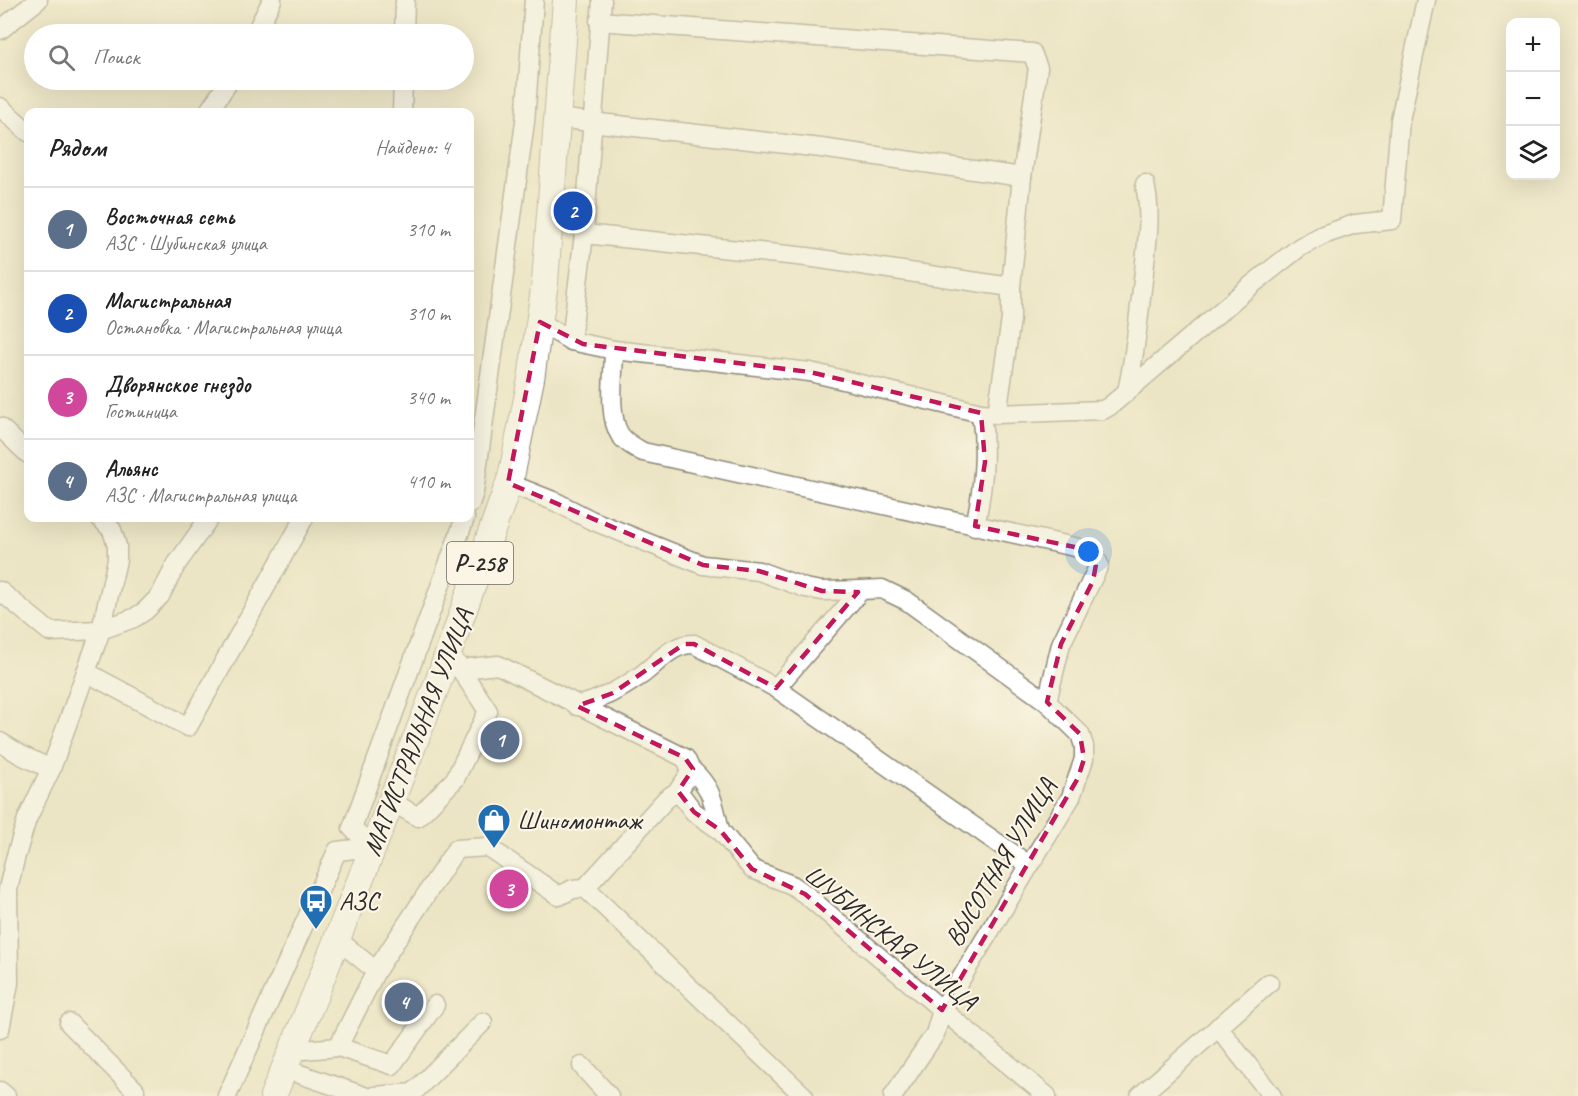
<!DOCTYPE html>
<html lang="ru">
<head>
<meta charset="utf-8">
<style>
  :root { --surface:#fff; --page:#f2f2f2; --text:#222; --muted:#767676; --line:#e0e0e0; --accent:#1f6fb2 }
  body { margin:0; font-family:Caveat,sans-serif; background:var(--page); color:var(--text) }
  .controls { position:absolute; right:18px; top:18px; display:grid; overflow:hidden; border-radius:12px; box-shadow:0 6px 24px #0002 }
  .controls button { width:54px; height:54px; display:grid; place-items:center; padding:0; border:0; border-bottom:2px solid var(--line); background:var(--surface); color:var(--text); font:30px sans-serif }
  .you { position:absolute; left:1089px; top:552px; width:21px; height:21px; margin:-15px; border:4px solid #fff; border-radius:50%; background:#1a73e8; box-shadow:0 0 0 9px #1a73e833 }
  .badge { display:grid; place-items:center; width:39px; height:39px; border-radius:50%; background:var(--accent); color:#fff; font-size:20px; font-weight:700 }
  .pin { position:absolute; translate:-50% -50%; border:3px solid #fff; box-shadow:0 2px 6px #0006 }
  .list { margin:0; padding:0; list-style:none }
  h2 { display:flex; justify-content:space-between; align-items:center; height:78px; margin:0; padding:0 24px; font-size:26px }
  h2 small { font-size:20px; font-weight:400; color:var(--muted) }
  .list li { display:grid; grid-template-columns:39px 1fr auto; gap:18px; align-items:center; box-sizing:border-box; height:84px; padding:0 24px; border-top:2px solid var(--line) }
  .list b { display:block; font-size:22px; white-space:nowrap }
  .list p { margin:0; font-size:20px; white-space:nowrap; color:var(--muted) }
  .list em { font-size:20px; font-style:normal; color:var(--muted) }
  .icon { flex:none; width:33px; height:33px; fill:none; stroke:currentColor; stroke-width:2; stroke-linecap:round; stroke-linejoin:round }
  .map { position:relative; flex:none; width:1578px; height:1096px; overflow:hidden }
  .search { position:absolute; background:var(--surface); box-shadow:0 6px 24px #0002; left:24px; top:24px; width:450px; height:66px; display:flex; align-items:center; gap:15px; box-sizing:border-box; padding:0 21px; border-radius:33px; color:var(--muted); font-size:22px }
  .panel { position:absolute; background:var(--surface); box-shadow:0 6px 24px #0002; left:24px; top:108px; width:450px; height:414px; border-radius:12px }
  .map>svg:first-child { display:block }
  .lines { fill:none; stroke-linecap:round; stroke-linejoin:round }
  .minor-casing { stroke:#8c8878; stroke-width:21 }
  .highway-casing { stroke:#8c8878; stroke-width:28 }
  .minor { stroke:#fff; stroke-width:18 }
  .highway { stroke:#fff; stroke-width:26 }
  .marked { fill:none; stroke:#c2185b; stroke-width:4.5; stroke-dasharray:12 8; stroke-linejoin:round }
  .labels { text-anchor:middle; stroke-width:4.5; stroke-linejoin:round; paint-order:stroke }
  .shield { fill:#fcf5e5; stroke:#6a6863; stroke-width:1.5 }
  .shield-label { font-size:24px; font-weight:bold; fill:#2b2b2b }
  .street-label { font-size:26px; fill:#2b2b2b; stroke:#fcf5e5 }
  .poi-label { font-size:26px; fill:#2b2b2b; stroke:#fcf5e5; text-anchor:start }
</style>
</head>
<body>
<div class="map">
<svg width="1578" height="1096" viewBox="0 0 1578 1096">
  <rect width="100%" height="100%" fill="#fcf5e5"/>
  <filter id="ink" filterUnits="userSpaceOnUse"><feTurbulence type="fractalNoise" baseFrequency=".0167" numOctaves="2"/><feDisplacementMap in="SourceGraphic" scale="12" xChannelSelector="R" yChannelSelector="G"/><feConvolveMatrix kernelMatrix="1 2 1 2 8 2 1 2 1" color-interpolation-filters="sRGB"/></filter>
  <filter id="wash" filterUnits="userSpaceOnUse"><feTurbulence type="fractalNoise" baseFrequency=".008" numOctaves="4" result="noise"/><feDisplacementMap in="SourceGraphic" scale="24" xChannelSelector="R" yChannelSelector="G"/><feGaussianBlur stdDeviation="1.35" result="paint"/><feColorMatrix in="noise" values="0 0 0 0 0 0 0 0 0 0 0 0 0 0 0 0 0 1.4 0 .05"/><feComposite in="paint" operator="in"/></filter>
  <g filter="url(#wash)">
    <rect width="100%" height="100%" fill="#ece5c5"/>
  </g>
  <g filter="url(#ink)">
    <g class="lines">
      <defs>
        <g id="minor">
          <polyline points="599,21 1032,53 1038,68 1022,177"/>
          <polyline points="0,30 38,0"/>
          <polyline points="255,34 272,0"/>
          <polyline points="404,34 405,0"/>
          <polyline points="0,107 28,132"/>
          <polyline points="208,112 230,80"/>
          <polyline points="402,112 403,80"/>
          <polyline points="556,118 821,148 1022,177 1011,287 807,257 584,234"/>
          <polyline points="540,322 571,341 614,350 810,372 981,413 997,414 1103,410 1110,406 1249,287 1300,247 1323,235 1355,224 1392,220 1400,120 1426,0"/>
          <polyline points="571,341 584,234 602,0"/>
          <path d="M614,350c0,23 -7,65 6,85 6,8 14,12 23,17l436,96c9,5 17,7 20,17l-38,79 -14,58"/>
          <path d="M1127,391c9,-39 12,-79 17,-119 3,-32 8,-55 1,-88"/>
          <polyline points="997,414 1011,319 1011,287"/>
          <polyline points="0,427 28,454"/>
          <polyline points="508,483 556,502 591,520 703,565 759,571 805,588 822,591 861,590"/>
          <polyline points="470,504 474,492 525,122 534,0"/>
          <path d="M975,526c8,-38 12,-74 6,-113"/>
          <polyline points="0,591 50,632 101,630 134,618 145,611 160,596 176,565 209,518"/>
          <path d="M461,669l37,-4 187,93c10,15 1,20 -7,33l16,21 26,18 32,39 40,16 13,9 137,116 105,86"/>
          <polyline points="86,672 188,727 304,518"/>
          <polyline points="776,688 1029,865"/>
          <path d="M577,706c23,-6 43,-16 63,-30 17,-12 32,-33 54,-32l82,44 85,-98 21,-1 25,12 140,101 33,32 4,12v13l-13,38 -129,213 -7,24 -42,62"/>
          <polyline points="0,742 21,755 51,769"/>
          <path d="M691,769c22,20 22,33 29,61"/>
          <polyline points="391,801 418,817 455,779 488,711 455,661"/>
          <polyline points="373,847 352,828 465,518"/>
          <polyline points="585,888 666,799 678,791"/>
          <polyline points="337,939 376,971"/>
          <polyline points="435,1005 392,1065 338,1047 376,971 456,849 488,847 559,896 573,889 585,888 804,1096"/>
          <polyline points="69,1023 135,1090 134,1096"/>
          <polyline points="1218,1027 1272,1096"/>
          <polyline points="0,1029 9,983 8,889 15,859 27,819 51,769 101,630 117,560 117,546 112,530 100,518"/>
          <polyline points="292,1051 338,1047"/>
          <polyline points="582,1066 609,1096"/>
          <polyline points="285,1069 364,1096"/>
          <polyline points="0,1091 6,1096"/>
          <polyline points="227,1096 337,851 373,847"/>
          <polyline points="374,1096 413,1093 483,1022"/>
          <polyline points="1140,1096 1269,983"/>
        </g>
        <polyline id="highway" points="273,1096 317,990 438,682 511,477 531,379 545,282 566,0"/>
      </defs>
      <use href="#minor" class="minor-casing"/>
      <use href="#highway" class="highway-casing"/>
      <use href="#minor" class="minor"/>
      <use href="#highway" class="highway"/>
    </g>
  </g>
  <path d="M0 0H1578V1096H0ZM540,322l43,22 227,28 171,41 4,49 -10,64 104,22 18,11 -4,22 -32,63 -14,58 33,32 4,25 -6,19 -136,232 -137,-116 -53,-25 -32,-39 -26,-18 -16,-21 15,-22 -8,-11 -108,-52 36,-13 71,-49h10l82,44 82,-96 -36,-1 -63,-20 -56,-6 -195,-82z" fill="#ece5c5" fill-opacity=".55" fill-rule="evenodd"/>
  <path class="marked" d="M540,322l43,22 227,28 171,41 4,49 -10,64 104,22 18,11 -4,22 -32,63 -14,58 33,32 4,25 -6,19 -136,232 -137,-116 -53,-25 -32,-39 -26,-18 -16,-21 15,-22 -8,-11 -108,-52 36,-13 71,-49h10l82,44 82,-96 -36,-1 -63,-20 -56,-6 -195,-82z"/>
  <defs>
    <symbol id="shop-pin" viewBox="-11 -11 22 30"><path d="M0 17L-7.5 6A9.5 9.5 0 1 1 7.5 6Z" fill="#1f6fb2" stroke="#fcf5e5"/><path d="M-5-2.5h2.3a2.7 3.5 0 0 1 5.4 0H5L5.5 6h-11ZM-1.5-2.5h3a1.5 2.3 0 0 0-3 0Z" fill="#fff"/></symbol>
    <symbol id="bus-pin" viewBox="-11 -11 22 30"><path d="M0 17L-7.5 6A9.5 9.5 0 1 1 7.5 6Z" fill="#1f6fb2" stroke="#fcf5e5"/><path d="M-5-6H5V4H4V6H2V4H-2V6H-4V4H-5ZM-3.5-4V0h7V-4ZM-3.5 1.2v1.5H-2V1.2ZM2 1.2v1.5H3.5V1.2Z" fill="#fff"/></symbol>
  </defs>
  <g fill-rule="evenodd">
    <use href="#shop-pin" x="475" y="801" width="38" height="52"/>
    <use href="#bus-pin" x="297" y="882" width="38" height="52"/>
  </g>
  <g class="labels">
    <rect class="shield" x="447" y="542" width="66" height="42" rx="4.5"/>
    <g class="shield-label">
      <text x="480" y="571">Р-258</text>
    </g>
    <g class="street-label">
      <text transform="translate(417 732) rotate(-69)" y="9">МАГИСТРАЛЬНАЯ УЛИЦА</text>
      <text transform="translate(1000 862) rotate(-59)" y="9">ВЫСОТНАЯ УЛИЦА</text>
      <text transform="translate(891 937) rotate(39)" y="9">ШУБИНСКАЯ УЛИЦА</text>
    </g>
    <g class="poi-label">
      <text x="517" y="829">Шиномонтаж</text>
      <text x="339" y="910">АЗС</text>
    </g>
  </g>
</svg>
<div class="controls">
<button>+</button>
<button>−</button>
<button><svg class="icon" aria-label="layers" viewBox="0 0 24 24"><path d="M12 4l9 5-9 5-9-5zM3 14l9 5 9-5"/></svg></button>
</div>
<div class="you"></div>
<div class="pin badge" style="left:500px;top:740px;background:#5c6f8a">1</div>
<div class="pin badge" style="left:573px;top:211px;background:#1a4fb4">2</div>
<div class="pin badge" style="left:509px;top:889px;background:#d1479c">3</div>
<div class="pin badge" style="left:404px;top:1002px;background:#5c6f8a">4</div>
<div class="search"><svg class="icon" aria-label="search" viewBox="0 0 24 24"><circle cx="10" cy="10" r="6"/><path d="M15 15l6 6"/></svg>Поиск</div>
<section class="panel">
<h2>Рядом<small>Найдено: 4</small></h2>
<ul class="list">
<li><span class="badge" style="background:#5c6f8a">1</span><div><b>Восточная сеть</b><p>АЗС · Шубинская улица</p></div><em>310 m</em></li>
<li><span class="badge" style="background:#1a4fb4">2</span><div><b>Магистральная</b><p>Остановка · Магистральная улица</p></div><em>310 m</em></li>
<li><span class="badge" style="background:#d1479c">3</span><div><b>Дворянское гнездо</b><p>Гостиница</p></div><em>340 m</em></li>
<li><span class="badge" style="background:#5c6f8a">4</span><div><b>Альянс</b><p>АЗС · Магистральная улица</p></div><em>410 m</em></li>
</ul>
</section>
</div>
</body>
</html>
